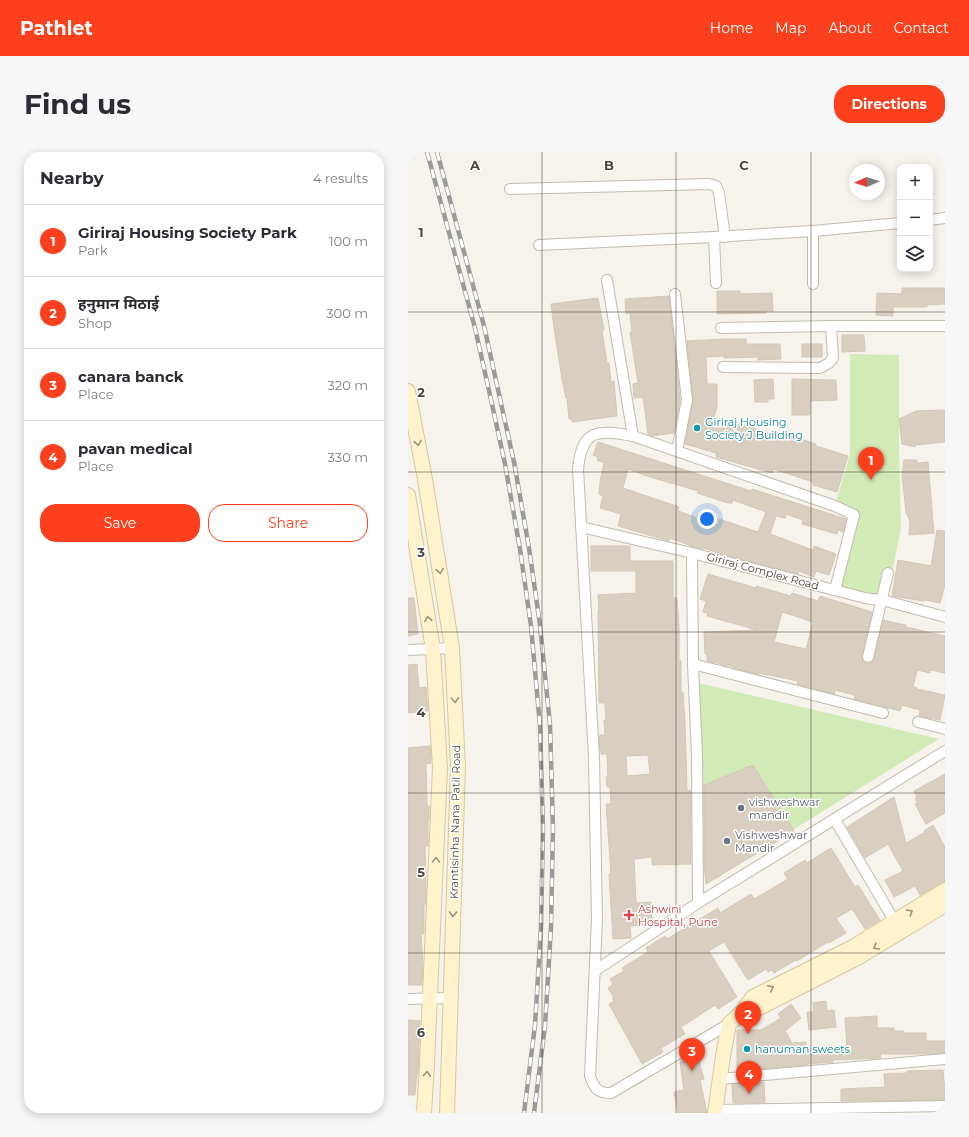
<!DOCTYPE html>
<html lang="en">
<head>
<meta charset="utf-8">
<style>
  :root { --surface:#fff; --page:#f7f7f7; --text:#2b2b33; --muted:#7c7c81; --line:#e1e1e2; --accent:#fc3f1d }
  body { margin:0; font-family:Montserrat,"Noto Sans Devanagari",sans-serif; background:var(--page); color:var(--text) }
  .controls { position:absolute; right:12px; top:12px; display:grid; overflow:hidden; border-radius:8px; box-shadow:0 2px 10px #0003 }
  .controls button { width:36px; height:36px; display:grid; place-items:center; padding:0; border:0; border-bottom:1px solid var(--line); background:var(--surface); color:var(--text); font:20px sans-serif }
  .compass { position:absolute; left:441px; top:12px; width:36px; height:36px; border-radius:50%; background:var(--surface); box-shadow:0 2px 10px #0003; rotate:267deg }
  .you { position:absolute; left:299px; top:367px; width:14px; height:14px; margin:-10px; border:3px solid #fff; border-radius:50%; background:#1a73e8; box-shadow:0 0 0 6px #1a73e833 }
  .badge { display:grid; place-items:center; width:26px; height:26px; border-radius:50%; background:var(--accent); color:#fff; font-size:13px; font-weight:700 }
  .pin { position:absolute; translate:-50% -33px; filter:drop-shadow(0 1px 2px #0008) }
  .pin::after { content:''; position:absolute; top:21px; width:14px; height:12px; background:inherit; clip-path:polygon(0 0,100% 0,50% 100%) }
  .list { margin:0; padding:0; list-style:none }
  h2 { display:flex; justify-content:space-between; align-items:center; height:52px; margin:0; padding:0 16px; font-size:17px }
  h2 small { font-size:13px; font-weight:400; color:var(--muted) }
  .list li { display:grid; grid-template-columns:26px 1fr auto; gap:12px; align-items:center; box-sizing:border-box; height:72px; padding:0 16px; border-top:1px solid var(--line) }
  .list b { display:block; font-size:15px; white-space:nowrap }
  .list p { margin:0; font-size:13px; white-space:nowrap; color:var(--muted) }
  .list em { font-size:13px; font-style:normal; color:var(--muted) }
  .actions { display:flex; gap:8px; padding:12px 16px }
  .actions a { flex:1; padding:9px 0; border:1px solid var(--accent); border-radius:16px; text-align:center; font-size:14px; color:var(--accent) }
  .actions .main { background:var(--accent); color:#fff }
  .icon { flex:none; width:22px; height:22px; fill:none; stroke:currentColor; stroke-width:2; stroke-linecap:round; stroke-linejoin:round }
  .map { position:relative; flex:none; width:537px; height:961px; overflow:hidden; border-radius:16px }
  header { display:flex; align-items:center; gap:24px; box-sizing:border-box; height:56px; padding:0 20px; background:var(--accent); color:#fff }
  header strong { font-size:19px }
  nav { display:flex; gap:22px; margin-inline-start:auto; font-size:14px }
  .intro { display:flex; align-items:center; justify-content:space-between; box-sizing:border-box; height:96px; padding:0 24px }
  h1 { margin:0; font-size:28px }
  .button { padding:10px 18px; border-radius:16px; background:var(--accent); color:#fff; font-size:14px; font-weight:700 }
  main { display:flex; gap:24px; padding:0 24px }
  aside { flex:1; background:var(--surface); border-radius:16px; box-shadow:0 2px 10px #0003 }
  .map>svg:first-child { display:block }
  .green { fill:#d2eab5 }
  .building { fill:#d8cfc1; stroke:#d3c7b4; fill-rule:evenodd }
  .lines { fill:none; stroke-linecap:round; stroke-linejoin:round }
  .street-casing { stroke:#c2bbae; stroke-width:12 }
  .secondary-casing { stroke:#d6c79b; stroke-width:16 }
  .street { stroke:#fff; stroke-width:10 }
  .secondary { stroke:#fff3cd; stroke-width:14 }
  .rail-casing { stroke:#9a9a9a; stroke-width:4.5 }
  .rail { stroke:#fff; stroke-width:3; stroke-dasharray:9; stroke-linecap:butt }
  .oneway { stroke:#9c937c }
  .grid { fill:none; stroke:#4b4439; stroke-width:1; stroke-opacity:0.55 }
  .culture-dot { fill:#0f9aa8; stroke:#fff; stroke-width:1.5 }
  .worship-dot { fill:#6b7280; stroke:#fff; stroke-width:1.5 }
  .health-dot { fill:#e0444e; stroke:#fff; stroke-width:1.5 }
  .labels { text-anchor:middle; stroke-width:3; stroke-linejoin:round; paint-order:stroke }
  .culture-label { font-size:11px; fill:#0d838f; stroke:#fff; text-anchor:start }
  .street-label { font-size:11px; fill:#4b4439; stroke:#fff }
  .worship-label { font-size:11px; fill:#5b616d; stroke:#fff; text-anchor:start }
  .health-label { font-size:11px; fill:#be3a42; stroke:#fff; text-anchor:start }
  .grid-label { font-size:13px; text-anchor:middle; font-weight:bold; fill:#4b4439; stroke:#fff; stroke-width:3; stroke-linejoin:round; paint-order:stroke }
</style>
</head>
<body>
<header>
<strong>Pathlet</strong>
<nav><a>Home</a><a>Map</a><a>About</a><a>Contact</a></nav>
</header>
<div class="intro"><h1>Find us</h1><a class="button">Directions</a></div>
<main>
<aside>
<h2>Nearby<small>4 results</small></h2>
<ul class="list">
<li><span class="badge">1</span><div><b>Giriraj Housing Society Park</b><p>Park</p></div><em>100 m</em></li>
<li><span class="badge">2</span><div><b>हनुमान मिठाई</b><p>Shop</p></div><em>300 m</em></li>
<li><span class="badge">3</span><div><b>canara banck</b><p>Place</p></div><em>320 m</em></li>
<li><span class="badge">4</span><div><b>pavan medical</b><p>Place</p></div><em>330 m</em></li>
</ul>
<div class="actions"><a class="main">Save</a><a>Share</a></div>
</aside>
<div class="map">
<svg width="537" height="961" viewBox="0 0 537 961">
  <rect width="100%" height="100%" fill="#f6f3ec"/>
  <g class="green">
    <polygon points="442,202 491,203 491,298 493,376 478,449 427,438 446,363 427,354 442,302"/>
    <polygon points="291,531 531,587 298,732"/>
  </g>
  <g class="building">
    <polygon points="494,136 537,136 537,152 519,153 519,155 485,155 485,164 468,163 469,141 494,142"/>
    <polygon points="309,139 332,139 332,142 364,141 365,159 358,159 358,161 309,162"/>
    <polygon points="261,144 272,248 266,281 243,284 240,282 235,245 226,246 225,232 230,231 222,180 224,180 222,161 218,162 217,147"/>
    <polygon points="190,146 196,178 194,179 199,211 201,211 203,230 206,229 209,264 164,270 164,267 161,267 159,246 158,246 154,227 147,183 143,152"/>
    <polygon points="434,183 456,183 457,199 434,200"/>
    <polygon points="316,187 338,187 338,192 372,192 373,207 350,208 350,205 316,206 316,204 298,205 299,232 309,232 309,255 306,265 383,287 384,284 408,292 408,294 440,304 429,340 405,333 405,330 365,317 364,321 308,305 308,301 277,292 285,248 279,189"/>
    <rect x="394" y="192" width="20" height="13"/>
    <polygon points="365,227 366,247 360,247 360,250 347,250 346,228"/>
    <polygon points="384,227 428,228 429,248 402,249 402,263 384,263"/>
    <polygon points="537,258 537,290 507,293 507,295 494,292 491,267 508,259"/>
    <path d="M190,290l153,49 1,-2 94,30 -3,13 -5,-2 -1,4 -35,-10 1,-4 -17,-6 -1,4 -9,-2 -6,18 43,16 1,-4 22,8 -7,21 -13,-4 -2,6 -15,-6 -1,3 -77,-20 -17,-6v1l-7,-1 -27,-10 -1,3 -51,-15 3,-12 -21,-6 3,-12 -4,-2 1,-12 4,-19 -7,-3 1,-3 -5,-2zM220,317l19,7 51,15 -1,2 31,10h4l1,-3 33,12 -8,20 -39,-13 -2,6 -39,-14 1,-4 -56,-19z"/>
    <polygon points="496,308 509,308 509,311 520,310 526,381 501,383 502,369 498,360 494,323"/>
    <polygon points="529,378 537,379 537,433 532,451 517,448 516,449 484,444 490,408 523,414"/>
    <path d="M183,394h39v15h43v37h4l2,30v33h2v31h2l2,30 2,69 4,-1v74l-39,1v-8l-18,2 2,44 15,-1 1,23 -22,1 1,12 -18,1 -4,-65h2l-5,-70h5l-1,-17h-3l-1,-10h2l-1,-23h-6v-4h-1l-1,-13 1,-2h5l-1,-15h2l-1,-17h-6l-1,-93h1l-1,-15 38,-2v-22h-45zM240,603l2,19 -23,2 -1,-20z"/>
    <path d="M300,422l48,14v-2l35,10 1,-3 26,8 2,-5 52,16 -10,43v4l4,4h4l4,-4 9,-39 23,5v2l39,9v37l-15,-3v3l-13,-3 -4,17 4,1v1l28,6 -5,25 -21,-4 1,-6 -18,-5 -2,6 -46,-12 1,-4 -20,-5 -1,4 -37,-10 1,-3 -39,-8v1l-26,-6 1,-2h-9l-7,-3 -11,-2v-7h-2l-1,-22 53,-2 -50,-14 1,-3 -5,-1 3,-11 -6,-2zM374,460l31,10 -7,27 -32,-7z"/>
    <polygon points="0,446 6,446 10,482 0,484"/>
    <polygon points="9,512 11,536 18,535 20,559 0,561 0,513"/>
    <polygon points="22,594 23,611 18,612 19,654 21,654 21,668 20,668 20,694 17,694 18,733 18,752 16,752 16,782 13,782 15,814 14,833 0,833 0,596"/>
    <polygon points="345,613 386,679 298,732 296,711 296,633"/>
    <polygon points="537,622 537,661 518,672 507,652 510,651 507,647 509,645 506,639"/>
    <polygon points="486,645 498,691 517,680 516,679 525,673 537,695 537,730 533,731 512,743 507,734 486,745 477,728 495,719 480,692 457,706 439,675"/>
    <polygon points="423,696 447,735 450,733 472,768 457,777 444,757 428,766 438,781 421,791 420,790 389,809 388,808 366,821 364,818 360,820 358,817 340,828 316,790 301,799 329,845 310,857 307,853 273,875 277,882 253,896 255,900 234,912 201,852 206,849 204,846 206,845 200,836 205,832 202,827 216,819 214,816 240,800 238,796 257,784 259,787 310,756 312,761 343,742 346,747 380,727 376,721 397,708 399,711"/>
    <polygon points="418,849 419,859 426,858 428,875 401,878 399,860 406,860 405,851"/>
    <polygon points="383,852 393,866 377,879 384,891 398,890 398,897 439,894 437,866 469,864 469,876 486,876 486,879 496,879 496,881 518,881 518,889 537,889 537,901 521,902 472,902 473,906 425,908 425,910 399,912 399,913 329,919 329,878 353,878 373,866 370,862"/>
    <polygon points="0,868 12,869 10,922 9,922 7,943 0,943"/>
    <polygon points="290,906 296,927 292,928 299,961 270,961 266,940 276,938 272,910"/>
    <polygon points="535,918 536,930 537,930 537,948 433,949 433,937 477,935 476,922 499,921 499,919"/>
    <polygon points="356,930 357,951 325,951 324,932"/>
  </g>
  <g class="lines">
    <defs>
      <g id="street">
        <polyline points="102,37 301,32 308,34 311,41 317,85"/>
        <polyline points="522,68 537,66"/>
        <polyline points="405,79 405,132"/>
        <polyline points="306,85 308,131"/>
        <polyline points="131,93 306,85 405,79 492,71"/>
        <polyline points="199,128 225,284"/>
        <polyline points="267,142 279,248 269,299"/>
        <polyline points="313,176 423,174 537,174"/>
        <polyline points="315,215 412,216 421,211 425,206 423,174"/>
        <polyline points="173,375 284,401 457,446 478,449 537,465"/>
        <polyline points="284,401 285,512 289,604 290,751"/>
        <polyline points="0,498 44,496"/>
        <polyline points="460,505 480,421"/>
        <polyline points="285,512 475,561"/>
        <polyline points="510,570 537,577"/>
        <polyline points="427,668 487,770"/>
        <polyline points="188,818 290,751 537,599"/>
        <polyline points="0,847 43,846"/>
        <path d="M321,872l-118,69c-14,0 -16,-4 -21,-17l7,-157 -3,-161 -16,-289c4,-41 20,-39 55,-33l202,70 19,9 -19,75"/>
        <polyline points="312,927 537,907"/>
        <polyline points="308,958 537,954"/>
      </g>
      <g id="secondary">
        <polyline points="0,239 17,327 44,496 50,614 39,961"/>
        <polyline points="0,343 25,497 32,616 19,912 16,961"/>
        <polyline points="334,860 351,856 451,805 537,753"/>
        <polyline points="307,961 315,904 321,872 334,860 345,845 445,795 537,738"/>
      </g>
    </defs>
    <use href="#street" class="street-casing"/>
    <use href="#secondary" class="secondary-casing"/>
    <use href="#street" class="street"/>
    <use href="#secondary" class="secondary"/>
    <defs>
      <g id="rail">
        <polyline points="19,0 67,176 82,243 97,312 112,397 123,474 132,574 135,676 133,775 127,873 116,961"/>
        <polyline points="29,0 76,174 106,310 121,396 132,473 142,573 145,676 143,775 137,874 126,961"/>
      </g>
    </defs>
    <use href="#rail" class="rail-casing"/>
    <use href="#rail" class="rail"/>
  </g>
  <defs><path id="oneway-chevron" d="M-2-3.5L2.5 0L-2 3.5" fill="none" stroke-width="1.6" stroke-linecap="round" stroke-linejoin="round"/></defs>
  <g class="oneway">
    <use href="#oneway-chevron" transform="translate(10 291) rotate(79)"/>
    <use href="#oneway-chevron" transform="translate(32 419) rotate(81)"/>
    <use href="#oneway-chevron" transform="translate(20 467) rotate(-99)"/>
    <use href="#oneway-chevron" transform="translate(47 548) rotate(87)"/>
    <use href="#oneway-chevron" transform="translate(28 708) rotate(-88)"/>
    <use href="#oneway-chevron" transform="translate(502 760) rotate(-32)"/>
    <use href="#oneway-chevron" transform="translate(45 762) rotate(92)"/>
    <use href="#oneway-chevron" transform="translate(468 795) rotate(149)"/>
    <use href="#oneway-chevron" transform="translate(363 836) rotate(-27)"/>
    <use href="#oneway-chevron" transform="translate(19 922) rotate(-86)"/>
  </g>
  <path class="grid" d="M134,0v961M268,0v961M403,0v961M0,160h537M0,320h537M0,480h537M0,641h537M0,801h537"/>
  <g class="culture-dot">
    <circle cx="289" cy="276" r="4"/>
    <circle cx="339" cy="897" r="4"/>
  </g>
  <g class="worship-dot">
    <circle cx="333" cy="656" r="4"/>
    <circle cx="319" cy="689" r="4"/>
  </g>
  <path class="health-dot" d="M219 757h4v4h4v4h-4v4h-4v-4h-4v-4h4z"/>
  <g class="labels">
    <g class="culture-label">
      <text x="297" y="274">Giriraj Housing<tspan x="297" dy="13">Society J Building</tspan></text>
      <text x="347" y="901">hanuman sweets</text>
    </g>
    <g class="street-label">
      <text transform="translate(355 419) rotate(15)" y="4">Giriraj Complex Road</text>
      <text transform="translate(47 670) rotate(-89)" y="4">Krantisinha Nana Patil Road</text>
    </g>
    <g class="worship-label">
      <text x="341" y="654">vishweshwar<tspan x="341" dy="13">mandir</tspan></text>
      <text x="327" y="687">Vishweshwar<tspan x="327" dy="13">Mandir</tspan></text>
    </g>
    <g class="health-label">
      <text x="230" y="761">Ashwini<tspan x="230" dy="13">Hospital, Pune</tspan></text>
    </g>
  </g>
  <g class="grid-label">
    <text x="67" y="18">A</text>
    <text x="201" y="18">B</text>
    <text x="336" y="18">C</text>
    <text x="13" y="85">1</text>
    <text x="13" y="245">2</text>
    <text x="13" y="405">3</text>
    <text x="13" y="565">4</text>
    <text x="13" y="725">5</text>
    <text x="13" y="885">6</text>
  </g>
</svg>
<div class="controls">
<button>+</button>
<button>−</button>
<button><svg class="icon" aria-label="layers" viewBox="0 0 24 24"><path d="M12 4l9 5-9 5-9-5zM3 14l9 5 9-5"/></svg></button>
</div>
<svg class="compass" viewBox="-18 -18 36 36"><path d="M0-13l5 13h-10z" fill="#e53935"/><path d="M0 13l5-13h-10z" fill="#7c7c81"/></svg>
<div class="you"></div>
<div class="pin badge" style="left:463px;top:328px">1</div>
<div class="pin badge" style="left:340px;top:882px">2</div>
<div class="pin badge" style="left:284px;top:919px">3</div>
<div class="pin badge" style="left:341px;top:942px">4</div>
</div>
</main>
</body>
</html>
